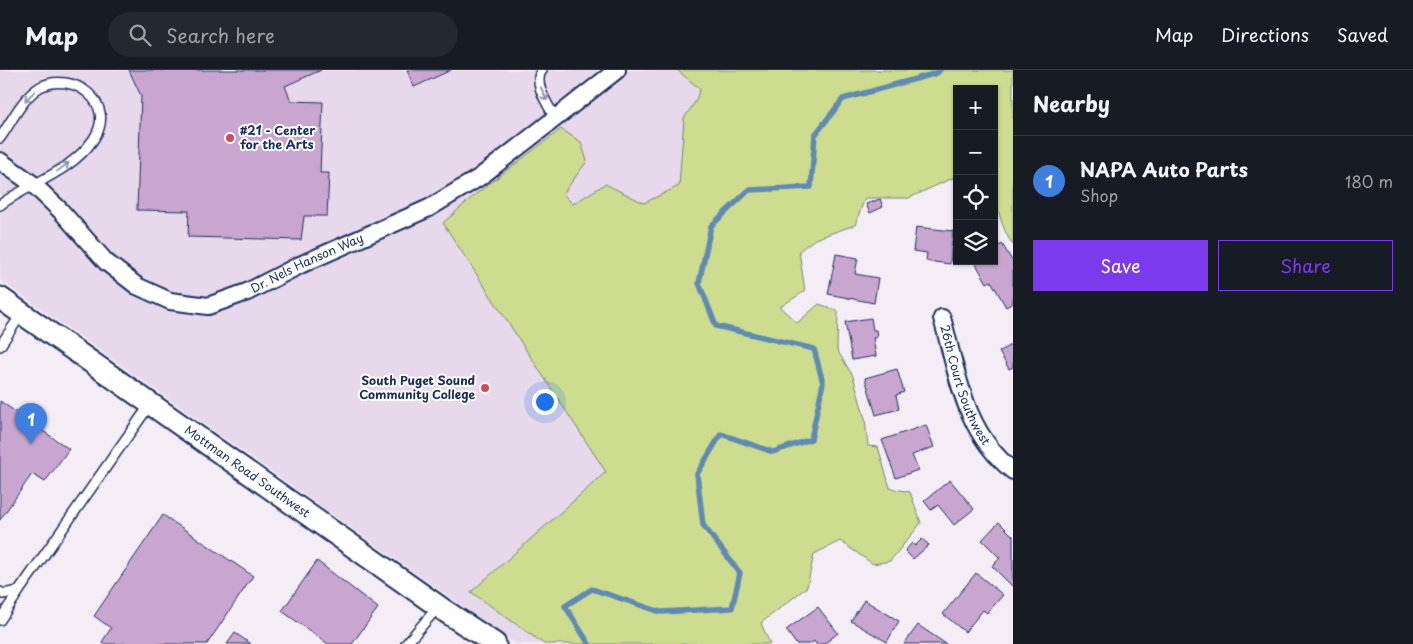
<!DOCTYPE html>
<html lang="en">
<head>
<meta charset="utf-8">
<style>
  :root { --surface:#171b24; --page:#242831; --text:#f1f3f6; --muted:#9ea1a6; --line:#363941; --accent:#7c3aed }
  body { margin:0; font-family:"Playpen Sans",sans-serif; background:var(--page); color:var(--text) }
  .controls { position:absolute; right:15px; top:15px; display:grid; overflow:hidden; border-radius:0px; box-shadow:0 1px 4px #0004 }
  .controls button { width:45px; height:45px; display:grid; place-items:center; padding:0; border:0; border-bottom:1px solid var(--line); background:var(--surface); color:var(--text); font:25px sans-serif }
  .you { position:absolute; left:544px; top:331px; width:18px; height:18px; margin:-12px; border:4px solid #fff; border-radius:50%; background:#1a73e8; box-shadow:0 0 0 8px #1a73e833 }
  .badge { display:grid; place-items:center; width:32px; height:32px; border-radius:50%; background:var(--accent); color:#fff; font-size:16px; font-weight:700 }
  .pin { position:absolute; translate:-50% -41px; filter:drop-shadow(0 1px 2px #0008) }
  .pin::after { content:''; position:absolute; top:26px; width:18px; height:15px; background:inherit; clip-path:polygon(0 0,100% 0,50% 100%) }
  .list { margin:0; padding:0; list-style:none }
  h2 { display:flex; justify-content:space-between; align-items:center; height:65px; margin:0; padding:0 20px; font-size:21px }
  h2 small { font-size:16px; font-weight:400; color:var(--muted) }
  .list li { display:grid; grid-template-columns:32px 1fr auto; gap:15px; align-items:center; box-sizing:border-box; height:90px; padding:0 20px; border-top:1px solid var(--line) }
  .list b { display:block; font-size:19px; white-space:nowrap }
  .list p { margin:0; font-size:16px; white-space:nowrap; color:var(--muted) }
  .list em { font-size:16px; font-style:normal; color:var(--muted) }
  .actions { display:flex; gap:10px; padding:15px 20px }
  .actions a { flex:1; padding:11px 0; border:1px solid var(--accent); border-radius:0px; text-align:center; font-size:18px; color:var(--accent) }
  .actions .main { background:var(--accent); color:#fff }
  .icon { flex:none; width:28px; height:28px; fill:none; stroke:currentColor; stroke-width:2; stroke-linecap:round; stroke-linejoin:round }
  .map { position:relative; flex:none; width:1013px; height:574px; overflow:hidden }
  header { display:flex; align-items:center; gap:30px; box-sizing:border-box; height:70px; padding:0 25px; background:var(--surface); border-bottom:1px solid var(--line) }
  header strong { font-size:24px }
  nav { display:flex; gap:28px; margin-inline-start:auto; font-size:18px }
  .search { width:350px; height:45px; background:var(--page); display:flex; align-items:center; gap:12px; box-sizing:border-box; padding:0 18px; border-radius:28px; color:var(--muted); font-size:19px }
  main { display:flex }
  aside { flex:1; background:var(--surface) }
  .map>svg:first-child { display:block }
  .built { fill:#e7d8eb }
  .green { fill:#cddc8f; stroke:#748676 }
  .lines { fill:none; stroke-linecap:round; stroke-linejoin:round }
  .stream { stroke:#5e8ab2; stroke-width:5.5 }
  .building { fill:#c9a6d0; stroke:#1b2f5e }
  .service-casing { stroke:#1b2f5e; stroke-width:12 }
  .minor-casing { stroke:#1b2f5e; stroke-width:20 }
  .tertiary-casing { stroke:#1b2f5e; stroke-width:25 }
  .service { stroke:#fff; stroke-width:9 }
  .minor { stroke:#fff; stroke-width:16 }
  .tertiary { stroke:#fff; stroke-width:21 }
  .oneway { stroke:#8d97ae }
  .poi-dot { fill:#d1495b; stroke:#fff; stroke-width:2 }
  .labels { text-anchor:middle; stroke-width:4; stroke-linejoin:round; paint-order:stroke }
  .poi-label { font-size:12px; font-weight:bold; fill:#1b2f5e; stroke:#fff; text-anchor:start }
  .street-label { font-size:12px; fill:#1b2f5e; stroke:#fff }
</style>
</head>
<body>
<header>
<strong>Map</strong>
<div class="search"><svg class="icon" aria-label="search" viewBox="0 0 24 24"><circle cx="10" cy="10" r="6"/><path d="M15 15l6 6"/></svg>Search here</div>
<nav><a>Map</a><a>Directions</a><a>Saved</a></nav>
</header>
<main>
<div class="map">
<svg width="1013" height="574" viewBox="0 0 1013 574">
  <rect width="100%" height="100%" fill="#f4edf6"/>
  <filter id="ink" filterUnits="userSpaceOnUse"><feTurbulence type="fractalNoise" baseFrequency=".02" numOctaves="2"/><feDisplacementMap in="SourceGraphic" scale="10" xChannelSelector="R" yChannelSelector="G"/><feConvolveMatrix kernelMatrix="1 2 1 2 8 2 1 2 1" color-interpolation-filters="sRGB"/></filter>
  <g filter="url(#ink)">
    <polygon class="built" points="0,0 1013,0 994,19 957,19 803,139 763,213 814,484 652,574 516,574 0,210"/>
    <path class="green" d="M677,0h336v175c-27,-37 -19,-111 -19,-156h-37v87l-48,22h-44l-10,27 -40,14 -16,12 6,40 -25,16 17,16 22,-19 19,7 -1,39 16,26 12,43 3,27 10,1 12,41 20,4 11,31 -31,38 -17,3 -33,-23 -26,13 -7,33 -46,36 9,21h-226l-73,-52 135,-120 -163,-249 33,-29 85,-65 20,13 6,19 -24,33 10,10 32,-20 39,19 35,-17 5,-68 11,-16 5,-13z"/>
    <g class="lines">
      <polyline class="stream" points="589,574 565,536 592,519 661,542 732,538 740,503 703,455 697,404 721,364 773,382 811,369 823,313 814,279 716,256 699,213 711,156 749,120 811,117 815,65 843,29 937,3 940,0"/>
    </g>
    <g class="building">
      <polygon points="129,0 321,0 285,16 291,31 323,32 320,103 329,103 327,146 304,146 301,170 188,167 189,141 137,140 141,26"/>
      <polygon points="407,0 451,0 414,17"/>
      <polygon points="880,129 883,137 870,143 866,134"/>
      <polygon points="916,157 953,161 950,194 926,191 927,183 913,181"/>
      <polygon points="1002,174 1013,192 1013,233 1006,237 991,211 987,213 974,191 994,191 994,179"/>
      <polygon points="836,184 858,188 855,204 878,208 874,233 828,224"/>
      <polygon points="871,248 873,260 876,260 877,267 873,268 876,286 852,290 845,252"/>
      <polygon points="1013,273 1013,297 1009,299 999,282"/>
      <polygon points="897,299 904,322 896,325 899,339 876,345 865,308"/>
      <polygon points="0,331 69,379 45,412 32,404 0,450"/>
      <polygon points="926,355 934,377 912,385 918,400 896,408 882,370"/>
      <polygon points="950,410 974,439 954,455 938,435 931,440 924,431"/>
      <polygon points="163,445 253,506 207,574 105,574 102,572 111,558 94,546"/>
      <polygon points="999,452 1013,466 1013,517 992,496 1000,488 982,470"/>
      <polygon points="922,469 929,475 913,489 905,481 912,473 915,476"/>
      <polygon points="317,491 378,538 352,574 328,574 282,541"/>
      <polygon points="976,503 1003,525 987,543 983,540 965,562 943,544"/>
      <polygon points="864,530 899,551 887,572 851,551"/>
      <polygon points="818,537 838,563 824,574 816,574 814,571 810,574 796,574 786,560"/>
      <polygon points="918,555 946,574 904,574"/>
      <polygon points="235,563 251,574 227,574"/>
    </g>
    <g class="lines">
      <defs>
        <g id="service">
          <path d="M542,0c-10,13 7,36 13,48"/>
          <path d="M0,68c12,-17 22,-40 40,-51 32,-17 79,16 53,53 -22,32 -63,43 -93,65"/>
          <polyline points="0,276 22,243"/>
          <polyline points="0,522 3,524 19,521 151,333"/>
          <polyline points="0,550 19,521"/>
          <polyline points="406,574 438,537"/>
        </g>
        <g id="minor">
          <path id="s1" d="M0,91l34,24 27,26 45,51 31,24 33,15 38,5 39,-14 53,-27 129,-57 51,-31 137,-107"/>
          <path id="s2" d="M942,248c16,57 22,114 71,153"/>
        </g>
        <g id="tertiary">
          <path id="s3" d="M0,228l445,313 50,33"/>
        </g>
      </defs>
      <use href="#service" class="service-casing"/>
      <use href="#minor" class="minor-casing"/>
      <use href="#tertiary" class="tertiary-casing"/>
      <use href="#service" class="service"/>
      <use href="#minor" class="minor"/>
      <use href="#tertiary" class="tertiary"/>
    </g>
    <defs><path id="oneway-shaft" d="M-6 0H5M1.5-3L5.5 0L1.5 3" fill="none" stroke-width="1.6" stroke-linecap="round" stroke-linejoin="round" transform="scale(1.25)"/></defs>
    <g class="oneway">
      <use href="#oneway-shaft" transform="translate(544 24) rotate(65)"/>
      <use href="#oneway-shaft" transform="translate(30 26) rotate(134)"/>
      <use href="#oneway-shaft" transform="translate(63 97) rotate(-37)"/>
    </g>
  </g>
  <g class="poi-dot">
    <circle cx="230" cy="68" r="5"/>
    <circle cx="485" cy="318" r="5"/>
  </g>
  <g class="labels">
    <g class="poi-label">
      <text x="240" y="65">#21 - Center<tspan x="240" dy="14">for the Arts</tspan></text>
      <text x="475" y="315" text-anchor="end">South Puget Sound<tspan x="475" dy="14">Community College</tspan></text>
    </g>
    <g class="street-label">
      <text dy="4" stroke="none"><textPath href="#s1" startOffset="369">Dr. Nels Hanson Way</textPath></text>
      <text dy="4" stroke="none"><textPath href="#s2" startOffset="71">26th Court Southwest</textPath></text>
      <text dy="4" stroke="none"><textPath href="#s3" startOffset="302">Mottman Road Southwest</textPath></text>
    </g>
  </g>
</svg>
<div class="controls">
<button>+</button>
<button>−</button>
<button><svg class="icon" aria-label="locate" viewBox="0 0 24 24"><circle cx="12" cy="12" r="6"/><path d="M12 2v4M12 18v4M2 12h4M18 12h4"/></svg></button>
<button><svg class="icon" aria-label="layers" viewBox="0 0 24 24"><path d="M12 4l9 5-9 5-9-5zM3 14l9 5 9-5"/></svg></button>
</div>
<div class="you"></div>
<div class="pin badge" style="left:31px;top:374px;background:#3f7fe0">1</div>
</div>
<aside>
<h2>Nearby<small></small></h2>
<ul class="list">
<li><span class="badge" style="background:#3f7fe0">1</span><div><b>NAPA Auto Parts</b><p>Shop</p></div><em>180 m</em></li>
</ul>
<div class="actions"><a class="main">Save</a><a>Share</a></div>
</aside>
</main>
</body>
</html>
